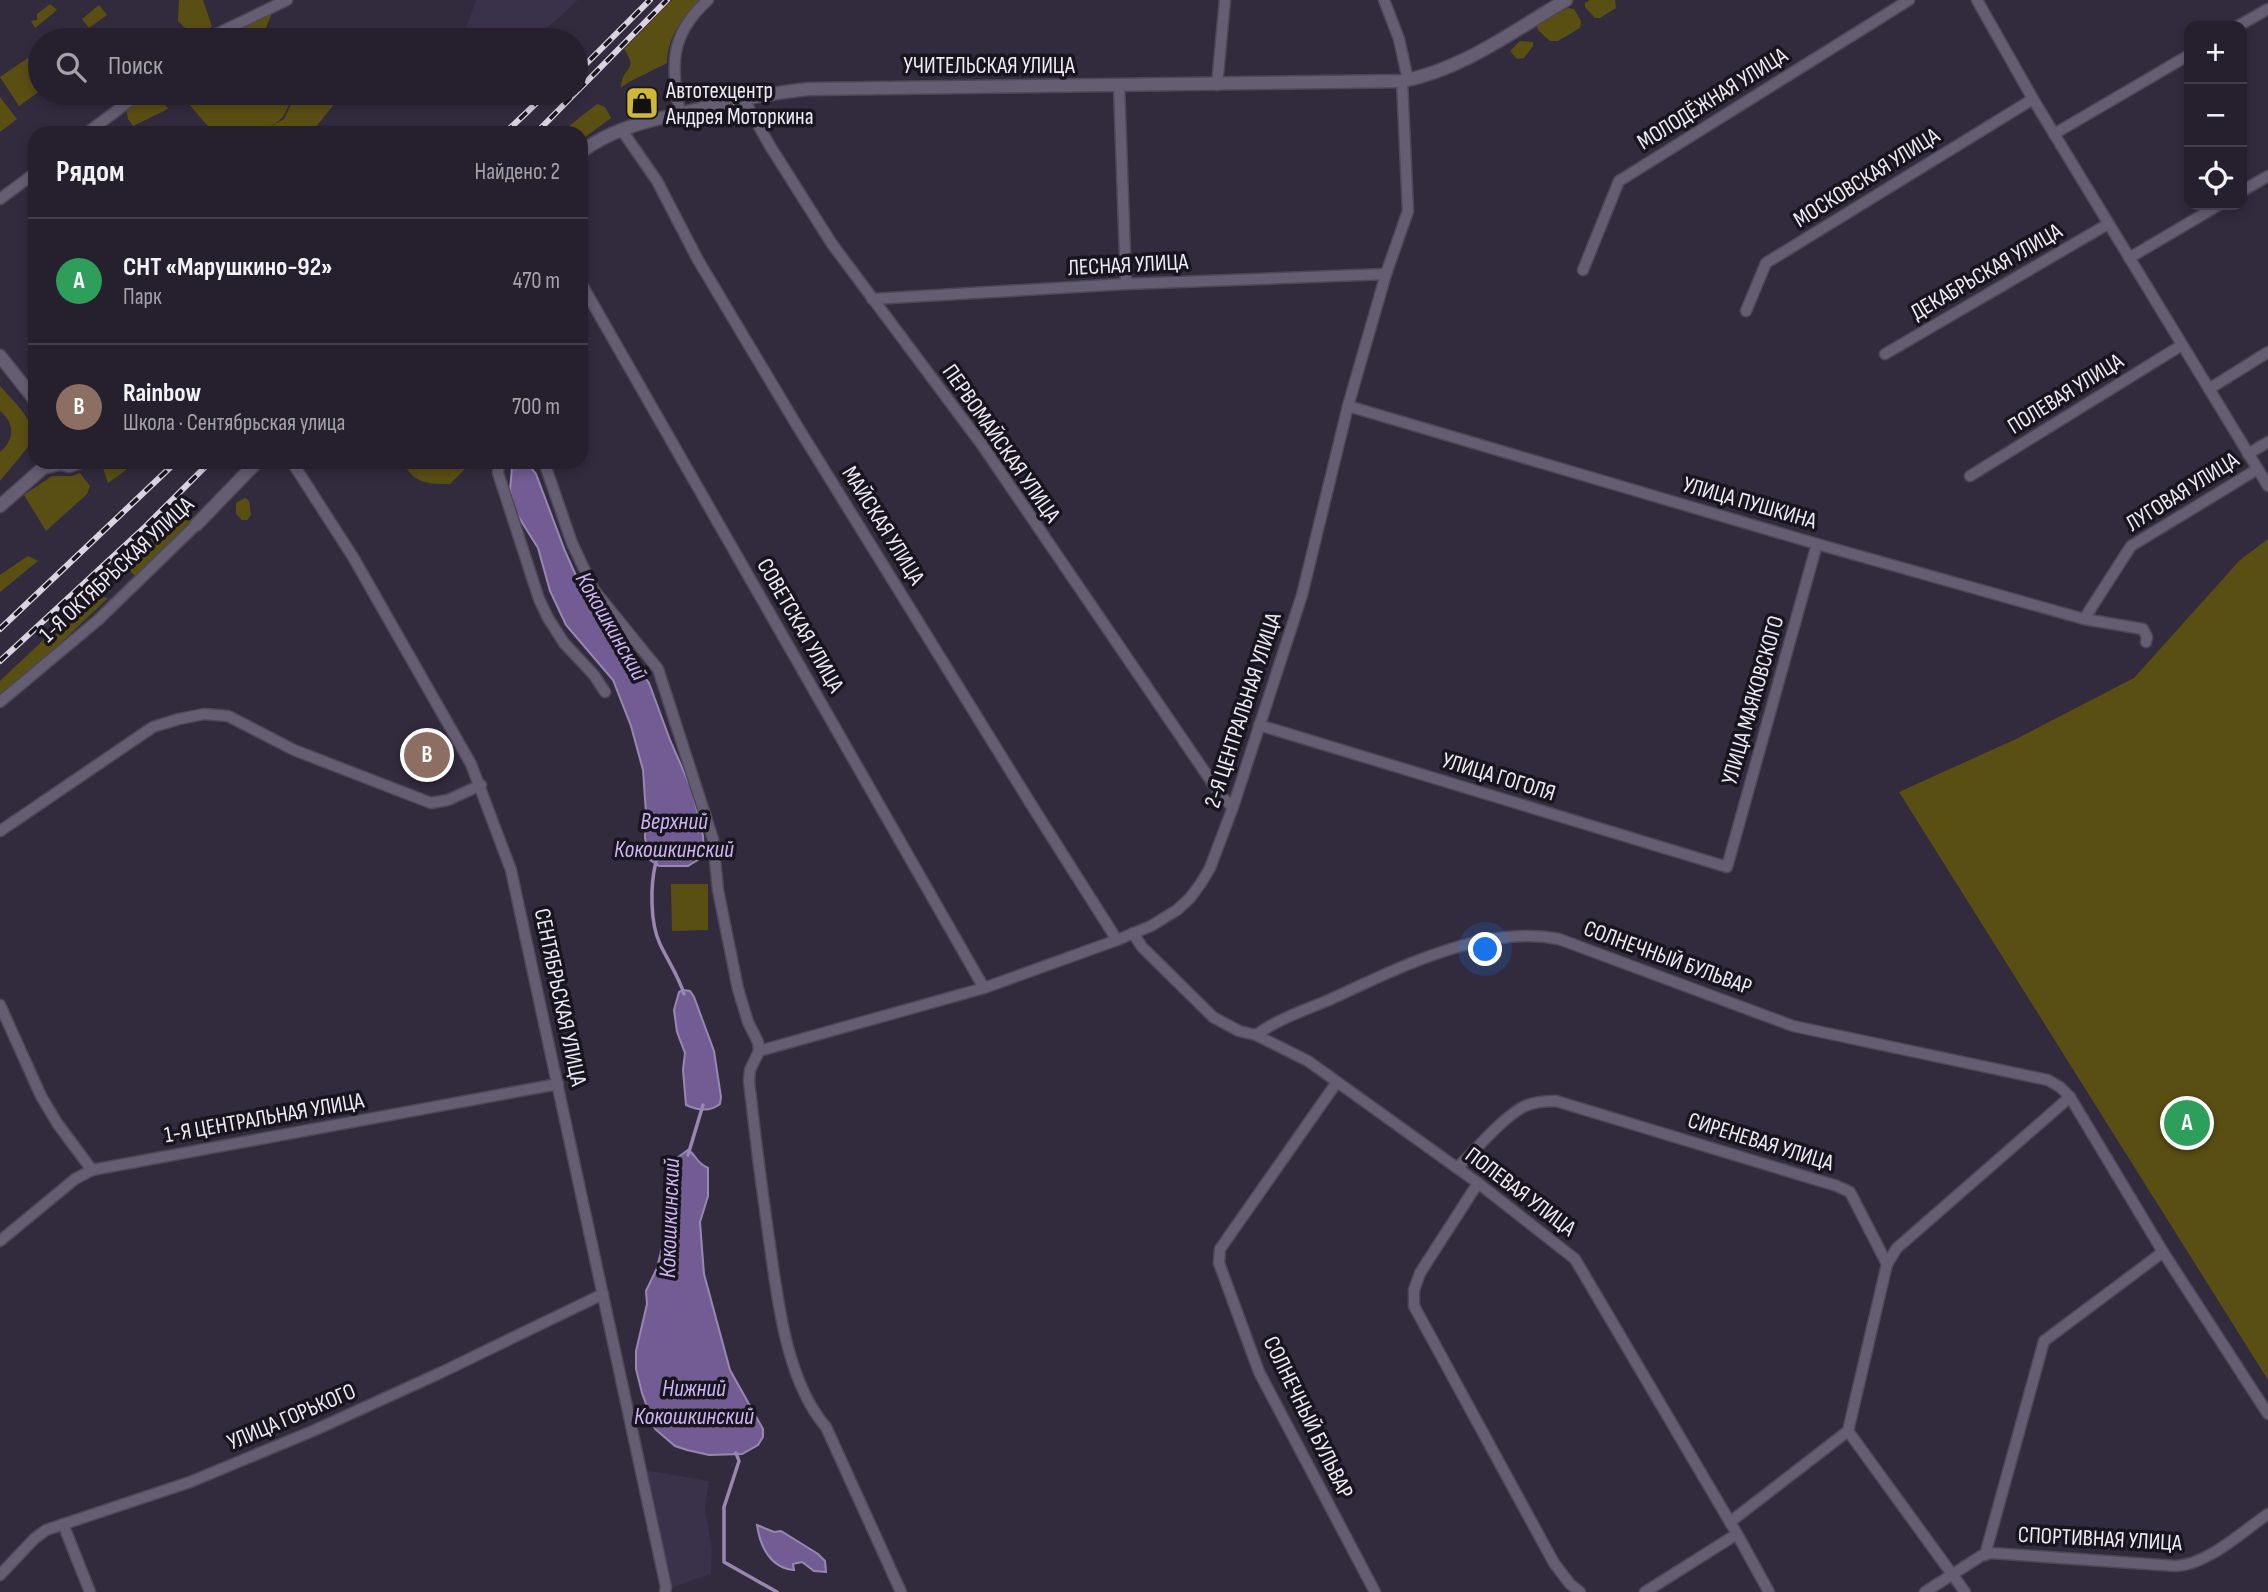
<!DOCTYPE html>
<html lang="ru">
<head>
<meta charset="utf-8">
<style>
  :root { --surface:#26202e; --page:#322d3a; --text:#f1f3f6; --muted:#a4a3aa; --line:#423e4a; --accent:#cfb837 }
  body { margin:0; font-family:"Sofia Sans Condensed",sans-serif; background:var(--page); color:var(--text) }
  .controls { position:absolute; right:21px; top:21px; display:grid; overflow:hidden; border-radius:14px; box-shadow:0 4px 10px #0003 }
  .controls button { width:63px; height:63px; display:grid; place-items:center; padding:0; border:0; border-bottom:2px solid var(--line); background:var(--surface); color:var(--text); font:35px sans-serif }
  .you { position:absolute; left:1486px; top:950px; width:24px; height:24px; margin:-18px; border:5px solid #fff; border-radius:50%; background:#1a73e8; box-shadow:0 0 0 10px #1a73e833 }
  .badge { display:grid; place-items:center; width:46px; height:46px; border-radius:50%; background:var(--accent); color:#fff; font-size:23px; font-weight:700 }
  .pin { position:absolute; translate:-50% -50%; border:4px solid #fff; box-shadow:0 2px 7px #0006 }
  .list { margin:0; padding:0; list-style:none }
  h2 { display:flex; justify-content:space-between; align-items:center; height:91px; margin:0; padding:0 28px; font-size:30px }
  h2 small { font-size:23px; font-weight:400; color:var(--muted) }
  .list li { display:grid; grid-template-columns:46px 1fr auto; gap:21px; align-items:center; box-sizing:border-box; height:126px; padding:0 28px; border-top:2px solid var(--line) }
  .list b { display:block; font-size:26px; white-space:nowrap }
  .list p { margin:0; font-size:23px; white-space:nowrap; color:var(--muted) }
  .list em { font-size:23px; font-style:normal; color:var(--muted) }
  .icon { flex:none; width:38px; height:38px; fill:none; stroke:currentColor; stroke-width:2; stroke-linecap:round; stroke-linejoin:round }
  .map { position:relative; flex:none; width:2268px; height:1592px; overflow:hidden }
  .search { position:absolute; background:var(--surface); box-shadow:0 4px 10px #0003; left:28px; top:28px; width:560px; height:77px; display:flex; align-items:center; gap:18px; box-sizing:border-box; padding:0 24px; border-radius:38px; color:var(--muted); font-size:26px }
  .panel { position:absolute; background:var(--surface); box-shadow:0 4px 10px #0003; left:28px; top:126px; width:560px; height:343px; border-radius:21px }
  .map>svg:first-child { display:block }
  .built { fill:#3a314a }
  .green { fill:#5a4f13 }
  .water { fill:#725c93; stroke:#9887b1; stroke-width:2 }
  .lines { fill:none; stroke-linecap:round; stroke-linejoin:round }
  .stream { stroke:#9887b1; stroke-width:3.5 }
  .minor-casing { stroke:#4d4757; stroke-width:13 }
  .tertiary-casing { stroke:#4d4757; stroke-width:15 }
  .minor { stroke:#655e73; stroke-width:10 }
  .tertiary { stroke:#655e73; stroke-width:12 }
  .rail-casing { stroke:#d9d4e2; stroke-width:6 }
  .rail { stroke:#18151e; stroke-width:3.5; stroke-dasharray:10; stroke-linecap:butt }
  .labels { text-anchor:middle; stroke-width:7; stroke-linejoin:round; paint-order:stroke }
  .street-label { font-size:23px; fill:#efeaf7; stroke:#18151e }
  .poi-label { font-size:23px; fill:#efeaf7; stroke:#18151e; text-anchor:start }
  .water-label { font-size:24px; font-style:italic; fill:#cdb4f5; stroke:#18151e }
</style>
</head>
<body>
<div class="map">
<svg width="2268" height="1592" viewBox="0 0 2268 1592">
  <rect width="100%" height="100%" fill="#322b3e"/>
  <g class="built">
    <polygon points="476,0 578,0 534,40 462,40"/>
    <polygon points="643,1470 709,1481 705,1509 712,1549 711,1574 670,1588"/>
  </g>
  <g class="green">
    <polygon points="179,0 203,0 212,27 194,37 178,21"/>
    <path d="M672,0h28c-17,16 -33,38 -33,63l-40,20 -6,5c0,-22 19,-16 3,-39z"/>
    <polygon points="1590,0 1615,0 1616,8 1600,18 1595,18 1585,7 1585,3"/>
    <polygon points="50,4 57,10 35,28 31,21 37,20 37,14"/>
    <polygon points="99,5 107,15 89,28 82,19"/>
    <polygon points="274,8 266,28 270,40 210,40"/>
    <polygon points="1568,8 1574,9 1581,21 1580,28 1558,41 1550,41 1538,30 1537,24"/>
    <polygon points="1520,41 1533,42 1533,46 1524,58 1517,59 1510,51"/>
    <polygon points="28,58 40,76 40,91 19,106 0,77"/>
    <polygon points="146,93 157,93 168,109 133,126 128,119 126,107"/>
    <path d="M199,93h95c-4,7 -7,19 -12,25 -18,18 -46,16 -69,14l-26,-30z"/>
    <polygon points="301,93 331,93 335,103 311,133 259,133 284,119 295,96"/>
    <polygon points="0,97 17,119 0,132"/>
    <polygon points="597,104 605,107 611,118 581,140 581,133 560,133"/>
    <path d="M0,386c13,15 37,35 32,56l-32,39v-29c15,-12 15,-29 0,-41z"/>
    <polygon points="101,462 130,462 126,470 108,483"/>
    <path d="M408,462h68l-9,5 -17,17c-20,0 -36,0 -46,-20z"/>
    <polygon points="80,473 90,486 87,494 46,531 24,495 52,476 72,476"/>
    <polygon points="245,498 249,501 251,515 247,520 242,520 236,514 236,503"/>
    <polygon points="191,511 194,519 135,576 128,569 127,562 171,519"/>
    <polygon points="2268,539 2268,1380 1899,792 2016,739 2134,678 2240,560"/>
    <polygon points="28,556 38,561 0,592 0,575"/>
    <polygon points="90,596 108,598 26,676 0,696 0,681"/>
    <polygon points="671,884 708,884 708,930 672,931"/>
  </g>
  <g class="water">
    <polygon points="519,462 529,465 536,474 565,551 586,598 649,683 670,740 692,790 703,836 704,856 688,866 659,866 650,860 645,838 646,813 643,770 631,726 613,680 566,625 550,591 538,548 515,511 510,490 512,467"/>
    <path d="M683,990l7,1 4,6 20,54 7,46 -1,7c-10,8 -23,6 -34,1l-3,-35 2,-17 -8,-21 -3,-22 5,-18z"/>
    <path d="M688,1150c8,4 7,12 20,18v28l-8,26 4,52 26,96 33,59v8l-5,8 -16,9 -33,1 -22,-5 -12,-4 -20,-17 -13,-36 -6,-24v-18l11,-47 -1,-13 11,-23 9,-37 11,-73z"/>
    <path d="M757,1525l17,7 7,-1 37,23 7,7 1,11 -12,-1 -12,-9 -9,2 1,6c-24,-2 -34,-24 -37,-45z"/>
  </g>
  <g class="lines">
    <g class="stream">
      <path d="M656,862c-6,23 -6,61 4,82 8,17 19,33 24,50"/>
      <polyline points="688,1155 703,1105"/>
      <polyline points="736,1453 739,1461 724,1507 724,1562 777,1592"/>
    </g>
    <defs>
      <g id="minor">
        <polyline points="1384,0 1399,39 1408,80"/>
        <polyline points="1977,0 2033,99 2268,486"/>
        <polyline points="2238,26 2268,9"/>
        <polyline points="204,40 287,0"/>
        <polyline points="1119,85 1126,284"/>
        <polyline points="1217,85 1225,0"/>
        <polyline points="743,98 770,146 832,244 982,445 1222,797 1233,807"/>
        <path d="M680,113c-9,-48 -11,-78 28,-113"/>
        <polyline points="621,129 657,181 698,260 796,424 1034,809 1117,940"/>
        <polyline points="87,133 140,93"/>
        <polyline points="2054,134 2189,55"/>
        <polyline points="2242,191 2268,176"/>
        <polyline points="0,199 35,173"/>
        <polyline points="2129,258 2219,205"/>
        <polyline points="1583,270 1619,181 1909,0"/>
        <polyline points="581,283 984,988"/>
        <polyline points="872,299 1126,284 1386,274"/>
        <polyline points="1746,311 1766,263 2033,99"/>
        <polyline points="1885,354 2108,224"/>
        <polyline points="2209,389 2268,352"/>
        <polyline points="1348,406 1817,544 2084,619 2143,629 2147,637 2146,642"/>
        <polyline points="2248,454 2268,442"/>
        <polyline points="292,462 353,557 471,764 511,870 666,1587 665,1592"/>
        <polyline points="499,462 498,473 539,599 548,618 564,643 594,675 605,692"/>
        <polyline points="544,462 572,543 594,590 658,669 713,839 718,890 738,989 748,1022 758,1042 759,1051"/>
        <polyline points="1970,476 2182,345"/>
        <polyline points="2084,619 2131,546 2256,470"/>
        <polyline points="0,702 98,620 196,525"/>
        <polyline points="1259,725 1727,867 1817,544"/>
        <polyline points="0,831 153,727 179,719 204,714 228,716 294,750 431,803 448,800 481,785"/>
        <polyline points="1133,933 1142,947 1213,1017 1239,1031 1256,1035 1308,1061 1478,1183 1575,1259 1737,1534 1769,1592"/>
        <polyline points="0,1005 41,1096 57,1123 92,1170"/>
        <path d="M1256,1035c22,-16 49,-25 73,-35 67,-31 154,-76 230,-61l234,87 255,54 12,7 10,10 93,155"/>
        <polyline points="759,1051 984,988 1117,940 1151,926 1177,910 1190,898 1201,883 1210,868 1233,807 1302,595 1348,406 1386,274 1408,211 1402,81"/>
        <path d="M759,1051l-9,19 -1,11c6,55 13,110 21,165 8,57 17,136 56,181l75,165"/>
        <polyline points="1337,1082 1220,1249 1219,1263 1259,1372 1375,1592"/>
        <path d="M1457,1168c19,-18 43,-48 66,-61 10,-5 22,-6 33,-6l281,85 13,6 37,72"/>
        <polyline points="1478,1183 1420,1273 1414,1290 1414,1306 1554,1563 1570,1584 1580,1592"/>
        <polyline points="0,1241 75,1179 92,1170 558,1084"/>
        <polyline points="1848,1431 1965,1592"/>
        <polyline points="1730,1522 1848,1431 1887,1264 1897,1248 2070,1097"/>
        <polyline points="63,1524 90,1592"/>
        <polyline points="1985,1555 2044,1341 2163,1252 2268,1414"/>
        <polyline points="0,1575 34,1539 46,1530 190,1482 315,1430 440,1373 603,1294"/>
        <polyline points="1645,1592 1737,1534"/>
        <path d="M1925,1592l56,-36 10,-3 185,13c31,-1 67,-35 92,-52"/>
      </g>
      <g id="tertiary">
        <path d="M581,152c33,-25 71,-32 110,-41 40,-10 77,-18 118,-22l593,-8c60,-11 113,-51 164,-81"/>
        <polyline points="0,356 35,400"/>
        <polyline points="56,462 69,466 81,462"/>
        <polyline points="0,506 43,468 59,464"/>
        <polyline points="196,525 257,462"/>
      </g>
    </defs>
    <use href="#minor" class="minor-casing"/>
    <use href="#tertiary" class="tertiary-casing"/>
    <use href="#minor" class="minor"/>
    <use href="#tertiary" class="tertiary"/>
    <defs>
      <g id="rail">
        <polyline points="576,74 650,0"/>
        <polyline points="505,133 547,93"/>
        <polyline points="536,133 667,0"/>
        <polyline points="0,629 176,462"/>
        <polyline points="0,661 144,528 210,462"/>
      </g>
    </defs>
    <use href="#rail" class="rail-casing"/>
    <use href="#rail" class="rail"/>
  </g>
  <defs>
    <symbol id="shop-square" viewBox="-11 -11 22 22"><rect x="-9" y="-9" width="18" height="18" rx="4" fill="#cfb837" stroke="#18151e"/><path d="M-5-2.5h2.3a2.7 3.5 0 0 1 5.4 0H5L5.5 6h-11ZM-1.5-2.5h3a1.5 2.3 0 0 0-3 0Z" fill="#111"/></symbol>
  </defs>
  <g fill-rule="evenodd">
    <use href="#shop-square" x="623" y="84" width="38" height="38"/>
  </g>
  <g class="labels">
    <g class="street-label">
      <text x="989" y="73">УЧИТЕЛЬСКАЯ УЛИЦА</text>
      <text transform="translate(1712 98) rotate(-32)" y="8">МОЛОДЁЖНАЯ УЛИЦА</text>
      <text transform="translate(1866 177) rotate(-32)" y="8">МОСКОВСКАЯ УЛИЦА</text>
      <text transform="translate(1128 264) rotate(-3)" y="8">ЛЕСНАЯ УЛИЦА</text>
      <text transform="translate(1986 271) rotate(-30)" y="8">ДЕКАБРЬСКАЯ УЛИЦА</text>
      <text transform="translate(2065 393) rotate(-32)" y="8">ПОЛЕВАЯ УЛИЦА</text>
      <text transform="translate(1002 443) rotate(55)" y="8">ПЕРВОМАЙСКАЯ УЛИЦА</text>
      <text transform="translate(2182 491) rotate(-32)" y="8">ЛУГОВАЯ УЛИЦА</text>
      <text transform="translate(1750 502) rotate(16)" y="8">УЛИЦА ПУШКИНА</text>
      <text transform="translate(884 525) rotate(58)" y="8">МАЙСКАЯ УЛИЦА</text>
      <text transform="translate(116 569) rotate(-43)" y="8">1-Я ОКТЯБРЬСКАЯ УЛИЦА</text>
      <text transform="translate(801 625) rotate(60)" y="8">СОВЕТСКАЯ УЛИЦА</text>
      <text transform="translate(1752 700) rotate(-74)" y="8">УЛИЦА МАЯКОВСКОГО</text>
      <text transform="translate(1242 710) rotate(-72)" y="8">2-Я ЦЕНТРАЛЬНАЯ УЛИЦА</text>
      <text transform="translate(1499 776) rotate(17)" y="8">УЛИЦА ГОГОЛЯ</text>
      <text transform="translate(1668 957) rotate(20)" y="8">СОЛНЕЧНЫЙ БУЛЬВАР</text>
      <text transform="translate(561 997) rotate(78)" y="8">СЕНТЯБРЬСКАЯ УЛИЦА</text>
      <text transform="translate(264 1117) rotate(-10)" y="8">1-Я ЦЕНТРАЛЬНАЯ УЛИЦА</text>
      <text transform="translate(1761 1141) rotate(17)" y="8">СИРЕНЕВАЯ УЛИЦА</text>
      <text transform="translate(1521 1191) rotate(37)" y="8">ПОЛЕВАЯ УЛИЦА</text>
      <text transform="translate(291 1416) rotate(-23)" y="8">УЛИЦА ГОРЬКОГО</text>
      <text transform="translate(1309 1417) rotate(64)" y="8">СОЛНЕЧНЫЙ БУЛЬВАР</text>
      <text transform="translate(2100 1538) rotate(3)" y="8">СПОРТИВНАЯ УЛИЦА</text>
    </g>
    <g class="poi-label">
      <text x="666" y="98">Автотехцентр<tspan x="666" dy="26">Андрея Моторкина</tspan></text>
    </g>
    <g class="water-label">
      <text transform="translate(612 626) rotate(60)" y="8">Кокошкинский</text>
      <text x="674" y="829">Верхний<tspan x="674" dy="28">Кокошкинский</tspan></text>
      <text transform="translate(669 1218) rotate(-88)" y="8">Кокошкинский</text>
      <text x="694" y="1396">Нижний<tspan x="694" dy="28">Кокошкинский</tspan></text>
    </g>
  </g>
</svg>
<div class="controls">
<button>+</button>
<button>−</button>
<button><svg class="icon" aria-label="locate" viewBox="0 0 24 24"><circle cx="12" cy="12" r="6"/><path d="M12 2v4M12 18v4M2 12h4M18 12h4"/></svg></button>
</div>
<div class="you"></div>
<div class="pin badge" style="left:2187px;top:1123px;background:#2e9e5b">A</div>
<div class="pin badge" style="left:427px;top:755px;background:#8d6e63">B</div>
<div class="search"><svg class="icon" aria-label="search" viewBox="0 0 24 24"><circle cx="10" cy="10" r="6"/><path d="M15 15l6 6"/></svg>Поиск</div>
<section class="panel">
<h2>Рядом<small>Найдено: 2</small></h2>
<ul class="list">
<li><span class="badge" style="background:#2e9e5b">A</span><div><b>СНТ «Марушкино-92»</b><p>Парк</p></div><em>470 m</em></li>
<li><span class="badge" style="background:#8d6e63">B</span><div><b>Rainbow</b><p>Школа · Сентябрьская улица</p></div><em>700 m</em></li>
</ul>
</section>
</div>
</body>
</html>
